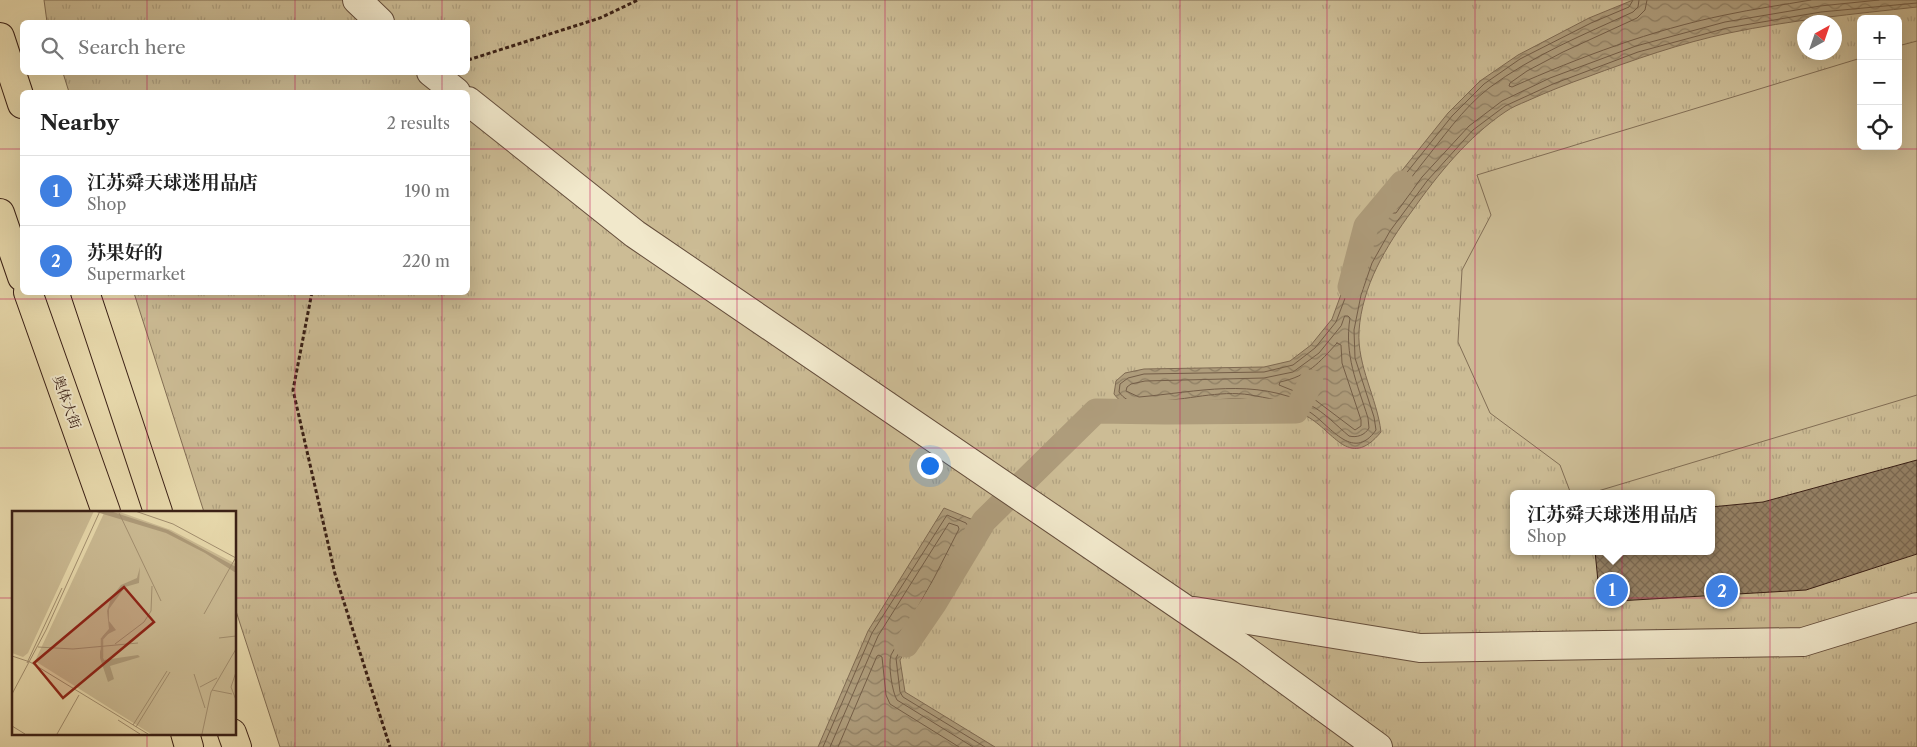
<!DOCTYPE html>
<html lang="en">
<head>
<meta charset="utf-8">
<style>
  :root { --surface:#fff; --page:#f6f6f6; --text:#222; --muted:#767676; --line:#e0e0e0; --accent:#1a73e8 }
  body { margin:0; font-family:"Libre Caslon Text","Noto Serif SC",serif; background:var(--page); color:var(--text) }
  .controls { position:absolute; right:15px; top:15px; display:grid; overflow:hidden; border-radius:8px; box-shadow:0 5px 20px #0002 }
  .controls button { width:45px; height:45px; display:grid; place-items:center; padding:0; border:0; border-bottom:1px solid var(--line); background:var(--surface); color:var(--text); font:25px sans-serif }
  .compass { position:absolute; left:1797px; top:15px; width:45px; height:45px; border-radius:50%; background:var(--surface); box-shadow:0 5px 20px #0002; rotate:40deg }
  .you { position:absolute; left:929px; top:465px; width:18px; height:18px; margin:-12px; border:4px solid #fff; border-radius:50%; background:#1a73e8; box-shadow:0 0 0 8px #1a73e833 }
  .badge { display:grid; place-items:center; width:32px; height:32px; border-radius:50%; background:var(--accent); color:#fff; font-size:16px; font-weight:700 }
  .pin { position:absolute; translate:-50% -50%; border:2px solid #fff; box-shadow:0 1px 5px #0006 }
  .popup { position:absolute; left:1510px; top:490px; width:205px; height:65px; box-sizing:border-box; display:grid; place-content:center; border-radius:8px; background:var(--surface); filter:drop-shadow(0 1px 4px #0005); font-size:16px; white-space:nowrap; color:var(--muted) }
  .popup b { font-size:19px; color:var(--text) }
  .popup::after { content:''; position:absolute; left:50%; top:100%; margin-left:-10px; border:10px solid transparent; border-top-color:var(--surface) }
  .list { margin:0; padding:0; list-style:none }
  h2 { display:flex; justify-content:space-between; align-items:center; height:65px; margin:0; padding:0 20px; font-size:21px }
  h2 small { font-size:16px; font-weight:400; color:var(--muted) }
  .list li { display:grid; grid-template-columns:32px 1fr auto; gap:15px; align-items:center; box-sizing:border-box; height:70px; padding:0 20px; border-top:1px solid var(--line) }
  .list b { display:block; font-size:19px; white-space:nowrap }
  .list p { margin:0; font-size:16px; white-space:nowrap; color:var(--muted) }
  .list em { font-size:16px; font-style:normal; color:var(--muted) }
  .icon { flex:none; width:28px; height:28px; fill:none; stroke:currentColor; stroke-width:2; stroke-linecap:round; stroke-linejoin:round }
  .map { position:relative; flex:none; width:1917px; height:747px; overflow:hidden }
  .search { position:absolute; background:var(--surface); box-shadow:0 5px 20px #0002; left:20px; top:20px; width:450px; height:55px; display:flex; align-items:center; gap:12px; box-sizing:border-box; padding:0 18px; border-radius:8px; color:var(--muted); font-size:19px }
  .panel { position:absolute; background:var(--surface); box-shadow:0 5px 20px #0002; left:20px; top:90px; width:450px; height:205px; border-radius:8px }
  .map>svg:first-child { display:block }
  .park { fill:url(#park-tufts); stroke:#826e55; fill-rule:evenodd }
  .garden { fill:#ccbc95; stroke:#826e55 }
  .water { fill:url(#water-waves); stroke:#7f6a52 }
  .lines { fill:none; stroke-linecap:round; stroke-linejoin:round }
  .shore { stroke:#745e48; stroke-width:1 }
  .canal { stroke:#ae9c7b; stroke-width:25 }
  .building { fill:url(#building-cross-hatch); stroke:#391f15 }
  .minor-casing { stroke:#654e3c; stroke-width:30 }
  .major-casing { stroke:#391f15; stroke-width:30 }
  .path { stroke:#391f15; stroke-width:3; stroke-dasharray:4 2.5; stroke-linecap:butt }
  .minor { stroke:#f1e8cb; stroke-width:28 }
  .major { stroke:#eadcaf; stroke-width:28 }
  .grid { fill:none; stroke:#c2185b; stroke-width:1; stroke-opacity:0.55 }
  .labels { text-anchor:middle; stroke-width:4; stroke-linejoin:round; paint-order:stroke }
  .street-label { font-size:14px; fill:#391f15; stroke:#f1e8cb }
  .inset-river { fill:none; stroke:#ae9c7b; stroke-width:2.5 }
  .inset-road { fill:none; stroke:#a39071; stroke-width:1 }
  .view { fill:#8f2418; fill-opacity:0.15; stroke:#8f2418; stroke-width:2.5 }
  .inset-edge { fill:none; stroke:#391f15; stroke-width:2.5 }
</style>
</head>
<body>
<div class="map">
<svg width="1917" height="747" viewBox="0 0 1917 747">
  <defs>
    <pattern id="park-tufts" width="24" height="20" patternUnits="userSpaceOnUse" patternTransform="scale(1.25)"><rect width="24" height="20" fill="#ccbc95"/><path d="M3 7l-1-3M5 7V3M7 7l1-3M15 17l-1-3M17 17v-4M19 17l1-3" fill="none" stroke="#b0a180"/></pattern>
    <pattern id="water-waves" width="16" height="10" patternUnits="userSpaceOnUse" patternTransform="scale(1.25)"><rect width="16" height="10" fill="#ae9c7b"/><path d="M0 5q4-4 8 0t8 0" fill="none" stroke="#8f7f64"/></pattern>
    <pattern id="building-cross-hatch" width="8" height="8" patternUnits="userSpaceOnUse" patternTransform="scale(1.25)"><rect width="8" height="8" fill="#958165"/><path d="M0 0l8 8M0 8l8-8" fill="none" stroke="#7b6952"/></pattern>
  </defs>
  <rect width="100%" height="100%" fill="#eadcaf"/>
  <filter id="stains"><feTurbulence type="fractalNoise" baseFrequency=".004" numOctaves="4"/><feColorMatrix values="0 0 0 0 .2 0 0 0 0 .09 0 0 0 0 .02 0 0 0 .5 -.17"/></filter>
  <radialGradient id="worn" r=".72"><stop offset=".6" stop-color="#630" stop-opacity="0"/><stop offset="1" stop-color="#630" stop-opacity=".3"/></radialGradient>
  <path class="park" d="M44,0h1873v747h-1637l-45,-139v-96h-31l-70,-219 334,-1v-200h-399l-6,-19 405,-1v-50h-421zM1861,19h37v127h-37zM1804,22h30v30h-30zM1513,494h198v57h-198z"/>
  <polygon class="garden" points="1917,41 1917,395 1588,494 1571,494 1560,465 1490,413 1458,342 1462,270 1491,215 1477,175 1861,58 1861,146 1898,146 1898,46"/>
  <g class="water">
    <path d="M1633,0h284v7c-63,7 -126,13 -188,26 -48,10 -96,27 -142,44 -20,7 -40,15 -60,24 -7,3 -15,6 -22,11 -37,25 -67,62 -93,99 -26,35 -50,75 -53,120 -2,35 18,67 22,101 -33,40 -48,-4 -77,-17 -16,-8 -35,-13 -51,-15 -31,-4 -61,4 -91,6 -8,1 -19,4 -27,2 -9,-3 -15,-6 -21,-14l2,-13 9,-8 19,-4 120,-2 26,-6 21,-16 21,-26 18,-49 46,-92 52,-65 32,-32 38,-26 71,-37z"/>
    <polygon points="944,508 976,521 944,583 900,660 905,692 995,747 818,747 868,631"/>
  </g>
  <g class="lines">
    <g class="shore">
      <path d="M1633,0l-4,7 -38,16 -71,36 -36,25 -32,32 -52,65 -45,91 -19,50 -21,26 -22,17 -29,7 -120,2 -16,4 -8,6 -1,8c4,6 12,11 19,11 7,1 16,-1 23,-2 31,-2 64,-12 95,-5 17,3 37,7 52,15 21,12 44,53 68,19l-2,-13 -19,-59 -1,-28 7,-35 11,-32 18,-32 37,-50 46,-51 32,-24 48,-22 85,-32 89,-24 94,-16 96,-9"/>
      <path d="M1639,0l-1,7 -5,5c-50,23 -100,43 -144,76 -26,20 -47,51 -68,77 -8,11 -29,34 -29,48h4l26,-36 47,-51 33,-25 48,-23 86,-32 89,-24 95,-16 59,-6"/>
      <path d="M1647,0l-2,10 -8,8 -74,34 -36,19 -17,12 -1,3 3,1c68,-30 140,-57 213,-72 28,-6 57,-10 86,-15"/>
      <path d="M1345,316h3l2,2c-6,37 7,65 18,100l1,10c-4,7 -12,10 -20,8 -12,-10 -25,-24 -39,-31 -57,-28 -112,-13 -171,-8l-13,-6 1,-4 4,-3 14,-3 119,-3 29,-6 26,-19 22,-27z"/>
      <path d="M1337,343l4,2 1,18 19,57v6l-6,4 -41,-31 -35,-14 1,-3c28,-6 39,-19 57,-39z"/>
      <polyline points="823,747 872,633 947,515 966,523 968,526 940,581 896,658 900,692 903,697 985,747"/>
      <path d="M830,747l48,-111 71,-113 9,3 1,3 -25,49 -43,77c-3,9 1,37 6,45l76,47"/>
      <polyline points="838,747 877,656 879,655 882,657 886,695 890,704 959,747"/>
    </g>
    <g class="canal">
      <polyline points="1350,287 1366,226 1402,183"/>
      <polyline points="906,645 934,604 984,521 1096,411 1166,412 1296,411 1311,382"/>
    </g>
  </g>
  <polygon class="building" points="1917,460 1917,554 1806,590 1600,602 1595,551 1711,551 1711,507 1763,502"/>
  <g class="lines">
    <defs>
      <g id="minor">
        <polyline points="357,0 380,22"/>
        <polyline points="431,72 456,92"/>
        <polyline points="468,101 635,234 1245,650 1378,747"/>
        <polyline points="1194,611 1420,648 1803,642 1917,607"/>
      </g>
      <g id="major">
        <polyline points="0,37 22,104"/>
        <polyline points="0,213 22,277"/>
        <polyline points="28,292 106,512"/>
        <polyline points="85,292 158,512"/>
        <polyline points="185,733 189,747"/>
        <polyline points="232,733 237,747"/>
      </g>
    </defs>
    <use href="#minor" class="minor-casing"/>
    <use href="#major" class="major-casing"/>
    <g class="path">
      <polyline points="468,60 600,18 638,0"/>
      <polyline points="312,292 293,390 335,574 390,747"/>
    </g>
    <use href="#minor" class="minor"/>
    <use href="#major" class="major"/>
  </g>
  <path class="grid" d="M147,0v22M295,0v22M442,0v22M590,0v747M737,0v747M885,0v747M1032,0v747M1180,0v747M1327,0v747M1475,0v747M1622,0v747M1770,0v747M147,72v20M295,72v20M442,72v20M0,149h22M468,149h1449M147,292v220M295,292v455M442,292v455M0,299h1917M0,448h1917M0,598h14M235,598h1682M147,733v14"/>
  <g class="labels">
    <g class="street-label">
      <text transform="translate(67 402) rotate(70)" y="5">奥体大街</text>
    </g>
  </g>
  <g transform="translate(12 511)">
    <rect width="224" height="224" fill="#eadcaf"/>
    <path d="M0,0h82l-66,142 -5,4 -11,-4zM93,0h12l54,19 65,34v170h-85l-116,-73z" fill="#ccbc95"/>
    <path d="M127,26l29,1 1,19h3v-11l29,8 -4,10 8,5 1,18 -5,7h-36v-14l-7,-1v-8l-6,-1v-12l-7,-1 1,-11h-7zM92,52l6,5 -12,15 -7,-5zM90 70a7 7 0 1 1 14 0a7 7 0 1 1-14 0ZM73,68l20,14 -9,13 -20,-13zM116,75l11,2 7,9 -18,27 -12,-3 -6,-8zM143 130a30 30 0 1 1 60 0a30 30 0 1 1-60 0Z" fill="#ccbc95"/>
    <path d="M81,0h17l58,19 68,37v6l-31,-20 -39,-20zM128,56l-1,16 -14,4 -16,22v12l7,9 -14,7 7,-8 -2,-18 4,-13 10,-13 16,-7zM88,138l4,11 34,-5 2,2 -30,9 4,13 -6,3 -8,-24z" fill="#ae9c7b"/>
    <path class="inset-river" d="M90,146v-18l9,-10"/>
    <path class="inset-road" d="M123,0l38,13 63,34M107,2l42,88M192,103l32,-57M207,127l17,-2M103,133l29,-22 7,-11 1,-25M26,136l35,2 65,-6M0,145l18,6 118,72M15,152l35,-75M224,161l-5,15 5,13M182,163l11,34M188,176l17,-9M200,179l20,4M0,183l34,-64 54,-119M106,209l22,14M121,214l34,-54M0,215l13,8M124,216l34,-55M45,223l22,-39M190,223l9,-42 25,-43"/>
    <path class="view" d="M112,76l30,35 -91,76 -29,-35z"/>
    <rect width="224" height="224" class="inset-edge"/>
  </g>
  <rect width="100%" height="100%" filter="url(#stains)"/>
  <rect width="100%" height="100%" fill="url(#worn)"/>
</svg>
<div class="controls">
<button>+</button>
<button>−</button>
<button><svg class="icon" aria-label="locate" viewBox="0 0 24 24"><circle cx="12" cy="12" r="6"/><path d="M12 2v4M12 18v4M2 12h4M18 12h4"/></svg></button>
</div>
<svg class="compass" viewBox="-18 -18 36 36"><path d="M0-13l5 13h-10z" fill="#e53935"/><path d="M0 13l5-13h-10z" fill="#767676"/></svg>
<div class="you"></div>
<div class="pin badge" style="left:1612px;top:590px;background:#3f7fe0">1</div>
<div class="popup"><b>江苏舜天球迷用品店</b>Shop</div>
<div class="pin badge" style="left:1722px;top:591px;background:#3f7fe0">2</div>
<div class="search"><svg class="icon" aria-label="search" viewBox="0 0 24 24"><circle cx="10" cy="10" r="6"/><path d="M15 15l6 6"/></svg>Search here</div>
<section class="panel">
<h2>Nearby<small>2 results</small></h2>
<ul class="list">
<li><span class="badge" style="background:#3f7fe0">1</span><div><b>江苏舜天球迷用品店</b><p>Shop</p></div><em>190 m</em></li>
<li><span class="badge" style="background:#3f7fe0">2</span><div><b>苏果好的</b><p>Supermarket</p></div><em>220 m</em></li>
</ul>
</section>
</div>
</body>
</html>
